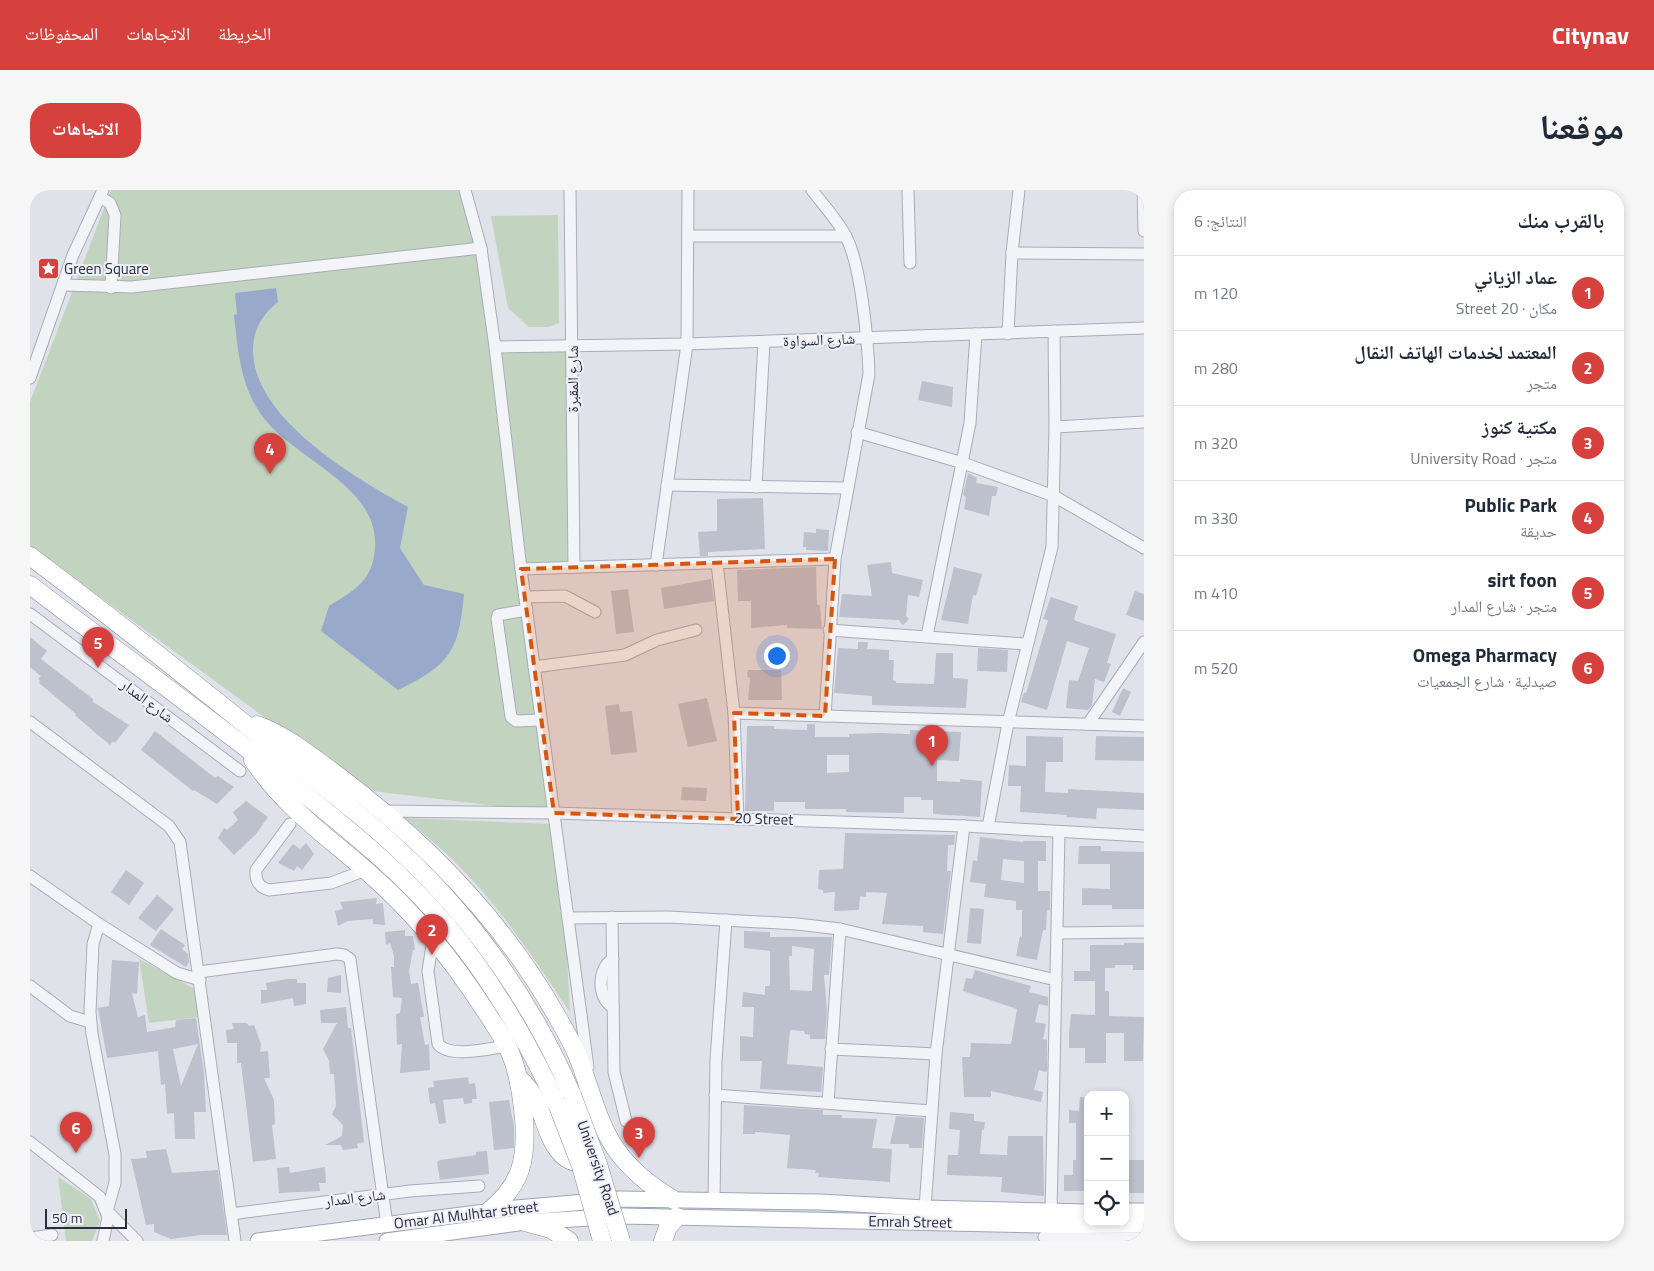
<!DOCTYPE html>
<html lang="ar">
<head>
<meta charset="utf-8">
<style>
  :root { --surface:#fff; --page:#f6f6f7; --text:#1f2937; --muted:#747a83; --line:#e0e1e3; --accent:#d6413e }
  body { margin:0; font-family:"Titillium Web","Noto Naskh Arabic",sans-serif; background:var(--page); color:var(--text); direction:rtl }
  .controls { position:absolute; right:15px; bottom:15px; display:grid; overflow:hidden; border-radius:10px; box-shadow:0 2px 8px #0003 }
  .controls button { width:45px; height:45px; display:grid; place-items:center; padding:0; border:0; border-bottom:1px solid var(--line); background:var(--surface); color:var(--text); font:25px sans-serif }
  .scale { position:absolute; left:15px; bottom:12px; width:82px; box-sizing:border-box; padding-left:5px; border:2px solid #272d42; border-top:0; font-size:14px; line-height:18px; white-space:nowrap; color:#272d42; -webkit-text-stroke:4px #f0f1f7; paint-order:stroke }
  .you { position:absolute; left:746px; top:465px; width:18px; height:18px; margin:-12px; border:4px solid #fff; border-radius:50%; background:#1a73e8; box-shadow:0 0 0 8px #1a73e833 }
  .badge { display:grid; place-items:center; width:32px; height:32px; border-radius:50%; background:var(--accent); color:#fff; font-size:16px; font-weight:700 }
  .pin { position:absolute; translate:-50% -41px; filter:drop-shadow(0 1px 2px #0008) }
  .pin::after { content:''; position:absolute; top:26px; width:18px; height:15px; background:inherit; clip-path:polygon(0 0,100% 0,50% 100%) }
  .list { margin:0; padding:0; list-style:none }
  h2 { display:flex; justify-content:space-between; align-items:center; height:65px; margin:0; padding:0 20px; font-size:21px }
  h2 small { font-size:16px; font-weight:400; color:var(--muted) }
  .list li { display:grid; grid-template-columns:32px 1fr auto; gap:15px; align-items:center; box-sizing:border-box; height:75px; padding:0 20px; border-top:1px solid var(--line) }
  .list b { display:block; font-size:19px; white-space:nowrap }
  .list p { margin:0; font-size:16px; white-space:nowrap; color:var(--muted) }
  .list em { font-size:16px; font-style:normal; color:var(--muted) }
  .icon { flex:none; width:28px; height:28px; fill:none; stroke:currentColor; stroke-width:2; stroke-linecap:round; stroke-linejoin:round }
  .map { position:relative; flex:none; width:1114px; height:1051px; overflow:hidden; direction:ltr; border-radius:20px }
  header { display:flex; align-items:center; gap:30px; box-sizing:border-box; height:70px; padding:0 25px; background:var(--accent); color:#fff }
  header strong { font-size:24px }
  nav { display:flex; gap:28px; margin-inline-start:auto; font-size:18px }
  .intro { display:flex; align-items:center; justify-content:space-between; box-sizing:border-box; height:120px; padding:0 30px }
  h1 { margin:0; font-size:35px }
  .button { padding:12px 22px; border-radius:20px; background:var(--accent); color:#fff; font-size:18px; font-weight:700 }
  main { display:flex; gap:30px; padding:0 30px }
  aside { flex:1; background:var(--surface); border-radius:20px; box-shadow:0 2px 8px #0003 }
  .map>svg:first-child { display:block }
  .green { fill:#c2d4c0 }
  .water { fill:#99a9cc }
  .building { fill:#bdc0cd; fill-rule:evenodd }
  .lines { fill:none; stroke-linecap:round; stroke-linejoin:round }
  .minor-casing { stroke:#a8acb8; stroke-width:13 }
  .major-casing { stroke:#9ea4b6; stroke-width:17 }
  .highway-casing { stroke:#868ca1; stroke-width:19 }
  .minor { stroke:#f3f4f8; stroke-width:11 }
  .major { stroke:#fff; stroke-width:15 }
  .highway { stroke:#fff; stroke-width:18 }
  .highway-bridge-casing { stroke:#868ca1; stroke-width:19; stroke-linecap:butt }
  .highway-bridge { stroke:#fff; stroke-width:18 }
  .marked { fill:#d55511; fill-opacity:0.2; stroke:#d55511; stroke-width:4; stroke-dasharray:10 6; stroke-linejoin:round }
  .labels { text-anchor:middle; stroke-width:4; stroke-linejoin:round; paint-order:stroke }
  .poi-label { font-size:15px; fill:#272d42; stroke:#f0f1f7; text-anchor:start }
  .street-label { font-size:15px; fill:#272d42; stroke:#f0f1f7 }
</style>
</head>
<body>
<header>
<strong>Citynav</strong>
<nav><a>الخريطة</a><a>الاتجاهات</a><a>المحفوظات</a></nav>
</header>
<div class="intro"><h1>موقعنا</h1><a class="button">الاتجاهات</a></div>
<main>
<aside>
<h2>بالقرب منك<small>النتائج: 6</small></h2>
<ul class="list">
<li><span class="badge">1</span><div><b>عماد الزياني</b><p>مكان · 20 Street</p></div><em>120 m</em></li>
<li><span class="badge">2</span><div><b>المعتمد لخدمات الهاتف النقال</b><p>متجر</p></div><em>280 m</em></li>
<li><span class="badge">3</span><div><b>مكتية كنوز</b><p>متجر · University Road</p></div><em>320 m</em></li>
<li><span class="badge">4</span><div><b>Public Park</b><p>حديقة</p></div><em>330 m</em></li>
<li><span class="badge">5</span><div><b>sirt foon</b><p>متجر · شارع المدار</p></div><em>410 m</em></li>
<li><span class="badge">6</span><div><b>Omega Pharmacy</b><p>صيدلية · شارع الجمعيات</p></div><em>520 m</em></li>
</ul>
</aside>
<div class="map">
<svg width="1114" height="1051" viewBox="0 0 1114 1051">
  <rect width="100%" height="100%" fill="#e0e2ea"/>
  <g class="green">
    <polygon points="81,0 435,0 465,156 543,154 544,377 492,379 524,623 334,600 0,356 0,212"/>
    <polygon points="528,25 529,133 519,137 499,137 478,118 461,26"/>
    <path d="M375,628l148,6 14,131 3,57c-36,-53 -72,-109 -119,-154 -15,-14 -31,-27 -46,-40z"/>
    <polygon points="109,769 165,799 169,827 119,833"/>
    <polygon points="28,987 61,1009 70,1031 62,1051 36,1051"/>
  </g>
  <path class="water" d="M246,98l2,14c-16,13 -25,27 -25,49 1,68 102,127 155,156l-8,41 24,37 40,9c-5,57 -14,71 -66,96l-77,-59 8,-25c26,-16 44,-25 46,-59 4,-63 -84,-88 -115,-134 -20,-30 -22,-63 -26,-98l3,-1 -2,-21z"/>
  <g class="building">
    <polygon points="892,191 923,197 922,217 888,210"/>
    <polygon points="938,283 947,288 946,293 968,297 966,306 962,306 959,326 934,319 936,307 933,305"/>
    <polygon points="733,308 735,359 678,362 678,366 670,366 668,342 687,341 687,309"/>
    <polygon points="786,339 799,340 798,361 776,360 776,357 773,357 774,342 786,343"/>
    <polygon points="861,372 862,383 893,390 889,407 878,405 876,426 879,429 873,435 868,430 809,427 812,404 842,406 837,375"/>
    <polygon points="786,377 787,415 790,415 792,439 757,438 757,435 721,438 721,411 708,411 707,380"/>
    <polygon points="924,377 952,384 946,406 943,405 938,434 911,430"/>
    <polygon points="681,389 684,411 634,419 631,398"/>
    <polygon points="598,399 604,442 586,444 581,401"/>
    <polygon points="1105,401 1114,404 1114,431 1096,425"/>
    <polygon points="1021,407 1048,416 1044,429 1046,431 1086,444 1077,473 1081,474 1074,492 1065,489 1062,515 1058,520 1036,518 1039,490 1048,491 1059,458 1037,451 1017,520 991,512 994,502 996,503 1018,430 1013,429"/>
    <polygon points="0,447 17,461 11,469 63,509 63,512 99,535 85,553 83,551 80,555 62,540 45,525 46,524 9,493 10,491 8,489 11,486 0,477"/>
    <polygon points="828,452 838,452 837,459 859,460 859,470 864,470 863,490 866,491 866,493 904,494 906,463 923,463 923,488 938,489 936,518 842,515 842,506 804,503 808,458 828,459"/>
    <polygon points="948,458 978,460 977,482 947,481"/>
    <polygon points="718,480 751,480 752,510 718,510 720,488 717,487"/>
    <polygon points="1093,498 1101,502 1090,526 1082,522"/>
    <polygon points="677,508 687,551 658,557 648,514"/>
    <polygon points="589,514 590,522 602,521 607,562 581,565 575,516"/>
    <path d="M777,534h8v13h34v-3l29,-1 32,1v-4l51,2 -2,29 -22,-1v21l23,1v-3l22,2 -2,36 -47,-3v-14h-12v-3h-17v16l-58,-1v-3h-41v-7h-31v9h-29l2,-85h27v3l33,1zM797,565h22v17l-22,1z"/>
    <polygon points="125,541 185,588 188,586 204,597 187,614 164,600 163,601 111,560"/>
    <polygon points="996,546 1033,547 1033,572 1016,572 1015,602 1038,603 1038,599 1114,603 1114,620 1067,618 1066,629 1037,627 1037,625 990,622 991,596 978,596 979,575 996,576"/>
    <polygon points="1066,546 1114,547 1114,571 1065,570"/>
    <polygon points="652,597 677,598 676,611 651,610"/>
    <polygon points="216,611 238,627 226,644 204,665 188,648 194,638 197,640 208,630 203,622"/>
    <polygon points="815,643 925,645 924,655 918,655 917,681 921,681 913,744 893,742 893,736 852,734 857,703 836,702 836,707 830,706 829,720 804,721 805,702 793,703 793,700 788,699 789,680 813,679"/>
    <path d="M950,647l43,5v-1h23v20h-8v30h12v19h-3l-1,20h-3l-6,30 -21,-4 4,-20 2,1v-27h-6v-9l-32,-4 2,-13 -16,-2 3,-22 4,1zM973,669l21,2v22l-23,-3z"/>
    <polygon points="276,653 284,664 272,680 267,676 264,681 248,673 263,654 270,659"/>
    <polygon points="1049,656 1071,656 1071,661 1114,662 1114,719 1082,719 1082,715 1052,715 1052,698 1080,699 1080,674 1048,674"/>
    <polygon points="96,680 114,693 99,715 81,702"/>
    <polygon points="127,705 144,719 126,741 108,728"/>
    <polygon points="347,708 346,714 353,713 355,735 343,734 343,729 318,731 308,736 305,721 313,719 310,712"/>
    <polygon points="940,718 954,719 951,754 937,753"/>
    <polygon points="131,739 155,755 152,759 158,764 159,772 156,777 120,755"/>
    <polygon points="375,740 375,746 383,746 385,760 383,760 379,781 381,794 388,793 394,827 390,827 395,855 399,854 400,880 370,883 372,854 367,855 366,824 370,823 372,808 363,807 361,777 364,777 364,766 360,753 356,755 355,742"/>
    <path d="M714,741l26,1v5h62l-3,38h-5l3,36 -2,28h-15v-4l-5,-1 -1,-3 -14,-1 -3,34 36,3 -2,25 -61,-3 2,-28h-22v-25l13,1 1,-30h-12l1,-15 22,3v-9h5v-35l-26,-3zM762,756l22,3 -2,42 -22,-1 -1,-34h3z"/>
    <polygon points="1094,753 1114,753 1114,780 1103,780 1103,775 1085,775 1085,778 1075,778 1075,801 1079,801 1079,826 1114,827 1113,871 1094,871 1094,843 1076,843 1076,873 1055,873 1055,858 1039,858 1039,844 1041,824 1065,825 1065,791 1044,791 1044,781 1060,781 1060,755 1094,755"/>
    <path d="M82,770l27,2 -2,32 -5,-1 6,24 7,-2 2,17 28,-5 1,-7 20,-2 8,55 2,39h-12l1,27h-20l-1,-26 -7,1 -2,-30 -4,1 -3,-34 -51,7 -9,-50 11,-2zM168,854l-17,42 -8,-37z"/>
    <polygon points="945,780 1001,796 999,802 1018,807 1018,816 1009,814 1005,832 1016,834 1013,849 1017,850 1017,880 1016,882 1009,880 1004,900 1013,902 1011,912 961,901 961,907 934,907 932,867 940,867 941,853 981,854 987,819 933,801 936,788 942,789"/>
    <polygon points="311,785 311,803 297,802 298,788"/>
    <polygon points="257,789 267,789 267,793 276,793 276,814 264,816 263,808 231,814 231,800 237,800 236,793"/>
    <polygon points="316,817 318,838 321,838 334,952 327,954 328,958 313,960 311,955 295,955 312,946 313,935 302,924 306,916 304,884 300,884 299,871 293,859 307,833 291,833 290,820"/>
    <polygon points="202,833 217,833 219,836 224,835 231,854 230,862 238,861 240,888 234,888 244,910 245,934 242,935 246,969 223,972 211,873 207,873 207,853 197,853 196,840 204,839"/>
    <polygon points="438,887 439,894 445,893 447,909 442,909 442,913 434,914 433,908 413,910 416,933 409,934 405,913 400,914 398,898 404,897 403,891"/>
    <polygon points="1050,907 1058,908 1058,1001 1034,1001 1034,985 1043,985 1043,970 1046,970 1046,933 1039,933 1039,920 1049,921"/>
    <polygon points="479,910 484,936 484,958 464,960 459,912"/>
    <polygon points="714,915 793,920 793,925 812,925 812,928 847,929 842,958 862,959 860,992 788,987 789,983 785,983 786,980 757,978 760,945 725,942 725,944 713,944"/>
    <polygon points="920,922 944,924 944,931 955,932 954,940 952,940 950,964 977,965 978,946 1013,946 1014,1006 971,1002 972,987 917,985 918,965 928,965 930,940 919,939"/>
    <polygon points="866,926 894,928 892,958 879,958 879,954 860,954"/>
    <polygon points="136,959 142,983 188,980 197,1045 172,1045 141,1049 124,1042 124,1034 116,1035 101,969 117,968 116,961"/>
    <polygon points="457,961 459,984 410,990 407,972 410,970 446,965 446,962"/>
    <rect x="1095" y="970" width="19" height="33"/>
    <polygon points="259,977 260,983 295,977 296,993 289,993 290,1001 249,1003 247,978"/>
  </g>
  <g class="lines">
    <defs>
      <g id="minor">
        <polyline points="435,0 451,58 465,157 491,379 558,877"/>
        <polyline points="540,0 544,377"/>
        <path d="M782,0c11,15 26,30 34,47 15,27 22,105 23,137l-34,185 -10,157"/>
        <polyline points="878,0 880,73"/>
        <polyline points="1113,0 1114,41"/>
        <polyline points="70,7 80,13 85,25 81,98"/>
        <polyline points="658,46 816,46"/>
        <polyline points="982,63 1114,64"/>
        <polyline points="33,95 102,97 451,58"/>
        <polyline points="978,144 982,63 989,0"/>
        <polyline points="465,157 657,154 1114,138"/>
        <polyline points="0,188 43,65 73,0"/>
        <polyline points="1025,237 1114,232"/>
        <polyline points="827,242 933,273 1024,306 1114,358"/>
        <polyline points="637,295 816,298"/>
        <polyline points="726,297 734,152"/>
        <polyline points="687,373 704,523 708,629"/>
        <polyline points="626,375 657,154 658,0"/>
        <polyline points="491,379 805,369"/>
        <polyline points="495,407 535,406 565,422"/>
        <polyline points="497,420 468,425 467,429 481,527 486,531 511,530"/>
        <polyline points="0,424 210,581"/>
        <polyline points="799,440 996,454"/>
        <polyline points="897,446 940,233 946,144"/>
        <polyline points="504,477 595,465 627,450 666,440"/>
        <polyline points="704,523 1114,536"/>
        <polyline points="0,532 139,636 150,652 205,1051"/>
        <polyline points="1058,534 1114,452"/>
        <polyline points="353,621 524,623 934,636 1114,646"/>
        <path d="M260,634l-34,46c-1,11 3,17 13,20l62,-7 35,-13"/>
        <polyline points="958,637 978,533 1022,357 1025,237 1024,141"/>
        <polyline points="0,686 69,734 147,783 170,790"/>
        <polyline points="582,727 584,882 596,931"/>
        <polyline points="538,728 638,727 767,734 810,739 1026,790"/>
        <polyline points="69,734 63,754 60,822 62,844 85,964 85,993 77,1021 107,1051"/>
        <polyline points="1027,743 1114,742"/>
        <path d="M403,749l-5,32 10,73c12,15 52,4 70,2"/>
        <path d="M583,769c-16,9 -16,40 0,48"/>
        <polyline points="169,782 307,764 314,765 320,769 357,1035"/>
        <polyline points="0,796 40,826 60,832"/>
        <polyline points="801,859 906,864"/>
        <polyline points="685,905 902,921"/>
        <polyline points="798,913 810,739"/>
        <polyline points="0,952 70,1007 78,1027 73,1051"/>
        <polyline points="684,1010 686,870 696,730"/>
        <polyline points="895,1018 906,864 934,636"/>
        <polyline points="1021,1023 1029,642"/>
        <polyline points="201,1024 380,1001 449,996"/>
        <polyline points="1014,1047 1114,1048"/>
        <polyline points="0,1048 22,1045"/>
      </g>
      <g id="major">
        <polyline points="1095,1021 1114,1021"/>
        <polyline points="228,1051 486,1018 589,1009 790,1012 895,1018 1058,1022"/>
        <polyline points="357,1051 495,1032 592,1026 1014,1035 1114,1035"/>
      </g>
      <g id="highway">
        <path d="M0,366c80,60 158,122 236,185 45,36 93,71 135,111 73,67 132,152 171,243"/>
        <path d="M0,395c85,65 172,127 256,194 57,46 114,91 161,147 46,55 81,116 111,180"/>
        <path d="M227,535c30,11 55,32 80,50 89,67 168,148 222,245 7,12 14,24 19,37 12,30 19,64 37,91 15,22 37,39 59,52"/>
        <path d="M223,570c30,46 75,77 116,113 47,41 86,90 119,142 8,13 18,25 23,40 8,19 11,42 13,63 3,41 -2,67 -36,94"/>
        <path d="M488,887c8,8 14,15 19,25 11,24 17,69 54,59"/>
        <polyline points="495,1032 521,1039 539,1051"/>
        <polyline points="633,1051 638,1037 647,1027"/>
      </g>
    </defs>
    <use href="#minor" class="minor-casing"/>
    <use href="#major" class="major-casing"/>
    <use href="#highway" class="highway-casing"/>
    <use href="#minor" class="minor"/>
    <use href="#major" class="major"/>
    <use href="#highway" class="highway"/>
    <defs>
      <g id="highway-bridge">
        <polyline points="542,905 568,974 591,1051"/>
        <polyline points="528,916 551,976 572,1051"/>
      </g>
    </defs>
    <use href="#highway-bridge" class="highway-bridge-casing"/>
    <use href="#highway-bridge" class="highway-bridge"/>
  </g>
  <path class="marked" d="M805,369l-10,157 -91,-3 4,106 -184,-6 -33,-244z"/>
  <defs>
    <symbol id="sight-square" viewBox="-11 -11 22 22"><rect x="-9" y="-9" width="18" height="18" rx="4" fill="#d6413e" stroke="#f0f1f7"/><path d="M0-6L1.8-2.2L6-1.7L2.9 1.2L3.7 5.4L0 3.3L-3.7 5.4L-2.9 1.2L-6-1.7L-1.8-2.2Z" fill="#fff"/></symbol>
  </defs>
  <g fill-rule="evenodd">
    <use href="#sight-square" x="6" y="66" width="25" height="25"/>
  </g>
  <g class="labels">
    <g class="poi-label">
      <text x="34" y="84">Green Square</text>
    </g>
    <g class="street-label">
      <text transform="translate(789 150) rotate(-2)" y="5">شارع السواوة</text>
      <text transform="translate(543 189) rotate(-90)" y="5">شارع المقبرة</text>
      <text transform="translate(117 511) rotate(37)" y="5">شارع المدار</text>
      <text transform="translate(734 629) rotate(2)" y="5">20 Street</text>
      <text transform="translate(568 978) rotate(71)" y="5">University Road</text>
      <text transform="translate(325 1008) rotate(-7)" y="5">شارع المدار</text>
      <text transform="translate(436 1025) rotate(-7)" y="5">Omar Al Mulhtar street</text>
      <text transform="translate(880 1032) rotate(1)" y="5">Emrah Street</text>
    </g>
  </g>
</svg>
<div class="controls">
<button>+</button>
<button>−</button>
<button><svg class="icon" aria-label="locate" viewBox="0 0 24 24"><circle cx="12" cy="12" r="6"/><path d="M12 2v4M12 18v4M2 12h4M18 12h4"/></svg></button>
</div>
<div class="scale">50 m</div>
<div class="you"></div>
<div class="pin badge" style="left:902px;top:576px">1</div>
<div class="pin badge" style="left:402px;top:765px">2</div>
<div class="pin badge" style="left:609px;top:968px">3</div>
<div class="pin badge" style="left:240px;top:284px">4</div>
<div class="pin badge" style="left:68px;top:478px">5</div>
<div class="pin badge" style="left:46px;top:963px">6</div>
</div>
</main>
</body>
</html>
